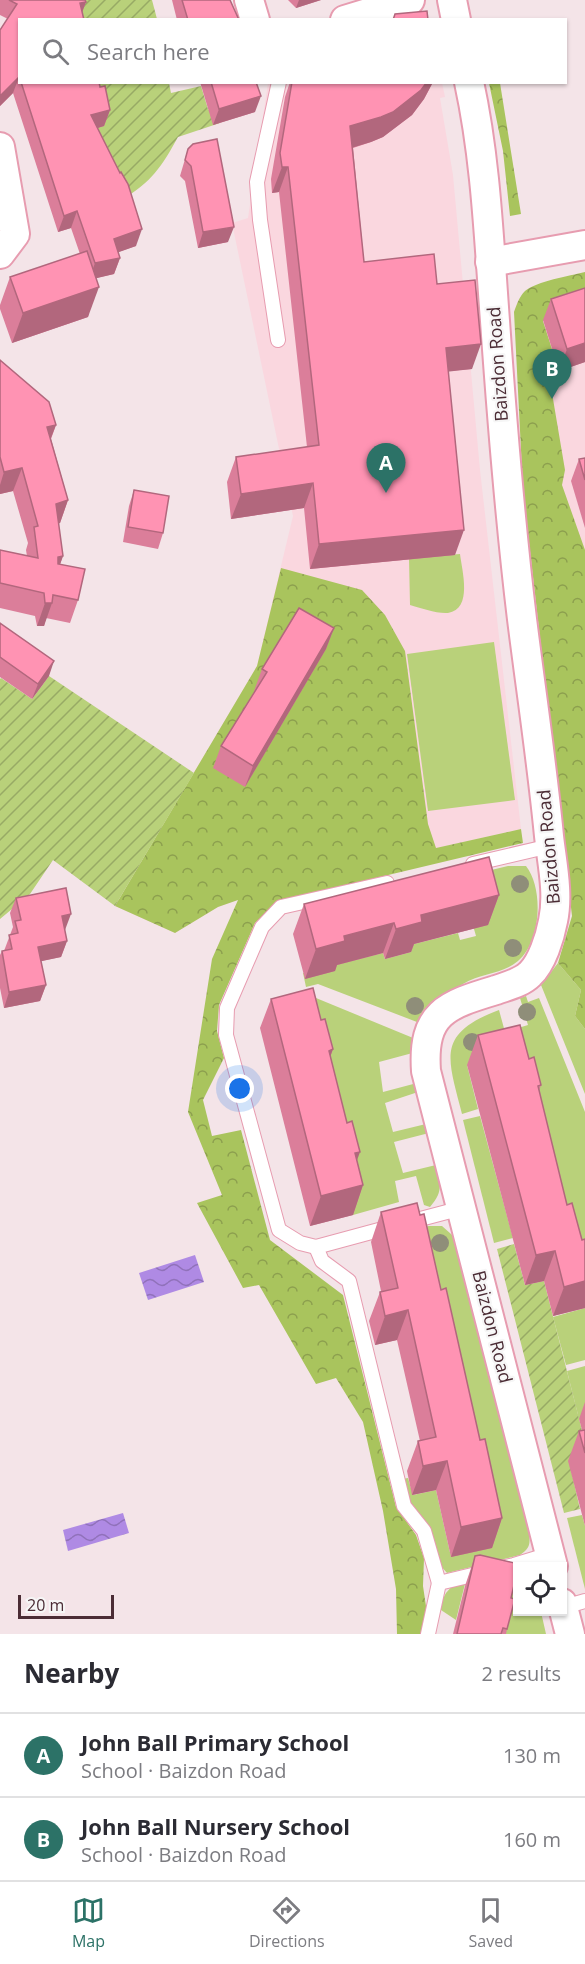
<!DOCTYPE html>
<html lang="en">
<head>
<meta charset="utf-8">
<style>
  :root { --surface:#fff; --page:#f7f7f7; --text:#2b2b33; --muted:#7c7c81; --line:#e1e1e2; --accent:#2c7267 }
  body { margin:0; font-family:"Open Sans",sans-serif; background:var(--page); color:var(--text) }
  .controls { position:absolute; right:18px; bottom:18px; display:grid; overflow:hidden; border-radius:0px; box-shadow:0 2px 4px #0004 }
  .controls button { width:54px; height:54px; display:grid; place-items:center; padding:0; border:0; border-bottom:2px solid var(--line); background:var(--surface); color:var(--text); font:30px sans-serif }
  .scale { position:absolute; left:18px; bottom:15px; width:96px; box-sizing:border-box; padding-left:6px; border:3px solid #4b2c35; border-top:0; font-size:16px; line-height:21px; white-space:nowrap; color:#4b2c35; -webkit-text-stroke:4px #f6f6f6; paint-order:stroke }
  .you { position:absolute; left:240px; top:1089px; width:21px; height:21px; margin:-15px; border:4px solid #fff; border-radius:50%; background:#1a73e8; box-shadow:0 0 0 9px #1a73e833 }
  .badge { display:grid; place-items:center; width:39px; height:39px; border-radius:50%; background:var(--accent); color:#fff; font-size:20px; font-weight:700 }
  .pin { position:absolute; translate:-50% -50px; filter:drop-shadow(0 2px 3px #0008) }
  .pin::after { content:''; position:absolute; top:32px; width:21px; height:18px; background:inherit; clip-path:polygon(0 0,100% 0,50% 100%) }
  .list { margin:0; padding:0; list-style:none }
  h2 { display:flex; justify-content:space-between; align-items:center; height:78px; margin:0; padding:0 24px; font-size:26px }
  h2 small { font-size:20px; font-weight:400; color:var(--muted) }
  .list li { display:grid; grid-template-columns:39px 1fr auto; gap:18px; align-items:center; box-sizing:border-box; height:84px; padding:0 24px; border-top:2px solid var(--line) }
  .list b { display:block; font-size:22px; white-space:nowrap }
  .list p { margin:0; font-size:20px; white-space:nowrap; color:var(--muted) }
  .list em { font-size:20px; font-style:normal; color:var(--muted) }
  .icon { flex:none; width:33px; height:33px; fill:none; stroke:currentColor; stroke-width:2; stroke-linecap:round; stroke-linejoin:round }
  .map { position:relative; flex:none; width:585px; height:1634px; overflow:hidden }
  .search { position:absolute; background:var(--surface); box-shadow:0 2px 4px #0004; left:18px; right:18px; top:18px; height:66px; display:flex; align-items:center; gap:15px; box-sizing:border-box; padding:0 21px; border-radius:0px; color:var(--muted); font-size:22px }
  .sheet { height:246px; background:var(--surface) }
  nav { display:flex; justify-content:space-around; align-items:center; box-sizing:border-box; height:84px; border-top:2px solid var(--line); background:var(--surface); font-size:16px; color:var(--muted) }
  nav a { display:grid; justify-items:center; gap:3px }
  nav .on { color:var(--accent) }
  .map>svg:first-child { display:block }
  .built { fill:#fad7df }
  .grass { fill:#b9d17a }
  .forest { fill:url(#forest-crowns) }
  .garden { fill:url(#garden-furrows) }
  .water { fill:url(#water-waves) }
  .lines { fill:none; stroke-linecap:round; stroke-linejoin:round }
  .lane-casing { stroke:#e79cb0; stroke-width:16 }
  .street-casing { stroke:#e79cb0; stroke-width:32 }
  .lane { stroke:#fff; stroke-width:14 }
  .street { stroke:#fff; stroke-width:28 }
  .tree { fill:#8f8e79 }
  .wall { fill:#db7e9a }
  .shaded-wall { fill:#b2677d }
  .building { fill:#ff93b3; stroke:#b2677d; stroke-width:1.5 }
  .labels { text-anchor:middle; stroke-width:4.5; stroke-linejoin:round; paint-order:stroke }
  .street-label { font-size:18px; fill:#4b2c35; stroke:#f6f6f6 }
</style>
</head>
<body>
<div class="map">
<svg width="585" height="1634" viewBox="0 0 585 1634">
  <defs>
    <pattern id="forest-crowns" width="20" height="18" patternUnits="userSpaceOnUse" patternTransform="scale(1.5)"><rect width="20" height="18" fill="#a9c45d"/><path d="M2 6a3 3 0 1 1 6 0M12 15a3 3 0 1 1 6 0" fill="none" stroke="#8c9f4e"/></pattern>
    <pattern id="garden-furrows" width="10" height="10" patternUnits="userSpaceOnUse" patternTransform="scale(1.5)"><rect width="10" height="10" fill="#b9d17a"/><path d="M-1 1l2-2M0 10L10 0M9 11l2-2" fill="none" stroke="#98aa65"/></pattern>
    <pattern id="water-waves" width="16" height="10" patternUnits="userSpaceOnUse" patternTransform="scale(1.5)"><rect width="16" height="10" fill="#af8ae4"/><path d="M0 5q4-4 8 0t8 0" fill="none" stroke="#9071ba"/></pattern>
  </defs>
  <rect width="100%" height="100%" fill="#f4e4e8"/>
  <g class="built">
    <polygon points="268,83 442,83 445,97 440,98 453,175 480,470 521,829 323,874 265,889 218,907 175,933 115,906 257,666 293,516 232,223 248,218"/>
    <polygon points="585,272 585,562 556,572 514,312 518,301 526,290 537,285"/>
  </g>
  <g class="grass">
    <path d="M460,554c2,17 13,55 -12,59 -11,1 -27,-5 -38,-8l-1,-47z"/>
    <polygon points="494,642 515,800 428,811 407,654"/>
    <path d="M508,866h18c18,23 15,76 -8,95 -15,13 -38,12 -55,23 -18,10 -28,31 -46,38l-99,-38 -12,3 -3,-14 80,-20 2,6 26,-7 -1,-7 48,-12 2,7 16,-4 -2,-7 -33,-47z"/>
    <polygon points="558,963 581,990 575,1016 585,1029 585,1094 541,985"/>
    <path d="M526,996l2,6 11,-4 46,114v155l-118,-202 11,44 -16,5c-14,-56 -27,-80 37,-104l6,22 23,-7 -8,-27z"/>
    <path d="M316,998l102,42 2,11 -41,11 4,30 34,-9 1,9 -33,11 8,29 33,-8 3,9 -35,9 9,31 33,-8c4,19 8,26 -6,42l-6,-2 -8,-29 -21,5 4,21 -46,13 -47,-215z"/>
    <polygon points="480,1116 513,1238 494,1243 463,1120"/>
    <path d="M429,1226h13l18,16 69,289c1,12 2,17 -9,24l-73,18c-20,-21 -38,-65 -45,-94l6,-1 5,17 23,-5 15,67 -45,-326z"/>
    <polygon points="585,1308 585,1360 566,1365 553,1317"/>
    <polygon points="585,1366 585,1417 579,1419 567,1371"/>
    <polygon points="582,1515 585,1526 585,1589 567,1518"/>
    <polygon points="516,1570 518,1574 518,1612 541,1612 546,1634 503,1634 465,1584 456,1620 438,1608 446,1593 453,1585"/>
  </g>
  <g class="forest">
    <polygon points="489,83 500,83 521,214 510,216 503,151"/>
    <path d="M585,272v35l-42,14 16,50 -7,22 13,77 -3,15 23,65v479l-10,-13 6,-26 -23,-27 14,-47 -49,-426 -9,-178c3,-8 5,-15 11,-21 12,-10 44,-15 60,-19z"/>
    <polygon points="281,568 362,590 385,615 405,651 428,824 436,848 521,829 523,843 279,901 255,923 219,1005 217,1031 224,1058 203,1100 212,1136 241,1130 270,1240 343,1295 396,1507 416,1535 424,1558 423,1586 427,1613 422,1634 397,1634 396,1589 383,1511 363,1422 336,1378 316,1384 259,1285 243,1288 197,1203 222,1195 188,1112 212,959 238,900 218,907 175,933 115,906 257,666"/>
  </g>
  <g class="garden">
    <polygon points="76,0 152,0 157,19 75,20"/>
    <path d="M60,83h109l2,10 30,-7 7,23 12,14 -42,14c-17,31 -26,44 -56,63z"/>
    <polygon points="49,676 194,773 115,906 53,860 30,894 0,919 0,679 1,678 32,699"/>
    <polygon points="514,1244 525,1285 544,1281 585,1442 569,1461 580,1509 564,1513 497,1249"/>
  </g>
  <g class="water">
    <polygon points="195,1255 204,1282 148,1300 139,1273"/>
    <polygon points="123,1513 129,1533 68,1551 63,1530"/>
  </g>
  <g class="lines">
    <defs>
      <g id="lane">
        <polyline points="278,340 260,220 257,182 279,82"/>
        <polyline points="473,864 550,846"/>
        <polyline points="387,883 281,907 262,927 227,1008 226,1035 279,1230 300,1243 316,1247 390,1227"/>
        <polyline points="409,1222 462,1208"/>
        <polyline points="316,1247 322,1261 349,1281 404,1506 424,1531 439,1583"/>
        <polyline points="564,1607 585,1601"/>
        <polyline points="428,1634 439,1583 514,1565 550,1554"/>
      </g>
      <g id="street">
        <polyline points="249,0 255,20"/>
        <polyline points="452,0 456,20"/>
        <polyline points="345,20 410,0"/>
        <path d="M469,82c17,78 20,160 26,239 7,100 15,199 27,298 9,72 20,144 27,217 3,27 10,58 4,85 -3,16 -11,42 -23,53 -9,9 -23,12 -34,16 -50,15 -74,23 -70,81l127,495"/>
        <polyline points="0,147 15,234 0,254"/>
        <polyline points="490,262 585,245"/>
        <polyline points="562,1603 570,1634"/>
      </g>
    </defs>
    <use href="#lane" class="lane-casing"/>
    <use href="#street" class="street-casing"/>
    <use href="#lane" class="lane"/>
    <use href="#street" class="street"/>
  </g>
  <g class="tree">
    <circle cx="520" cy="884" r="9"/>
    <circle cx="513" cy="948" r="9"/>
    <circle cx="415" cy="1006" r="9"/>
    <circle cx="527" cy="1012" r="9"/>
    <circle cx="472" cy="1042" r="9"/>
    <circle cx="440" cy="1243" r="9"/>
  </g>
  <g class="wall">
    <polygon points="0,0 85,0 86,2 82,12 20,20 20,82 99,82 110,110 104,126 97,128 136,246 118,252 120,258 114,274 96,278 88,317 12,343 0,309 0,305 10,277 80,254 71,228 58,232 13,93 0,106 0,30 8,19 0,15"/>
    <polygon points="172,0 230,0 239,20 177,20"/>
    <polygon points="288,0 321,0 296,8"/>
    <polygon points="200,82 256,82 255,112 213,125"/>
    <polygon points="290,82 433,82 424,99 412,115 383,137 371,142 353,148 364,262 437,284 472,369 448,371 455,555 310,569 304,508 231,519 227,482 236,457 307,447 279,192 272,193 271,179 285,97"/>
    <polygon points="188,149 228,242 198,248 185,181 180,176"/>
    <polygon points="551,299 585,362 559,371 543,320"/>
    <polygon points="0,360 56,425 51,439 68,500 60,523 58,523 63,556 60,564 78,600 70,623 46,618 44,626 37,626 35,616 0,608 0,550 27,556 26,550 28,543 13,491 0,494"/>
    <polygon points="585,458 585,528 571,481 579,459"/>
    <polygon points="134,490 163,533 158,549 123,542 129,506"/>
    <polygon points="0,623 49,676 32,699 0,677"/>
    <polygon points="334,628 326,649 245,787 213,768 221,746 255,691 254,691 262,669"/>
    <polygon points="499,895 488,925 414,944 411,952 385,959 383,953 337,965 335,971 305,979 293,934 304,904"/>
    <polygon points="16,898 65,930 64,930 67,941 61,957 41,961 46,985 40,1001 4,1008 0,988 0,955 2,951 4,951 13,927 10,913"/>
    <polygon points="271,999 321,1020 333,1049 330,1057 363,1185 353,1215 310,1226 260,1028"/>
    <polygon points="478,1035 529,1059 541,1085 539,1091 585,1308 553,1316 544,1281 525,1285 467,1065"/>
    <polygon points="381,1212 420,1215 441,1290 480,1440 502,1518 492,1548 451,1557 436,1490 412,1495 407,1471 418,1441 420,1441 397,1340 375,1345 369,1321 380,1292 381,1291 371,1242"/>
    <polygon points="585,1402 585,1526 568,1461 579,1431 582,1430 579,1419"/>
    <polygon points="475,1556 511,1598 507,1629 506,1634 453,1634 465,1586"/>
  </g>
  <g class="shaded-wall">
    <polygon points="299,0 321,0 296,8"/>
    <polygon points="86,2 80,18 80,3"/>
    <polygon points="19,77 13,93 0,106 0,96"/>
    <polygon points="427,82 433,82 424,99 412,115 383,137 371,142 341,151 350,126"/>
    <polygon points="261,96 255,112 213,125 219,109"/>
    <polygon points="110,110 104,126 85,132 91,115"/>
    <polygon points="282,167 288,167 279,192 272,193"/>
    <polygon points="77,211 71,228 58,232 64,216"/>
    <polygon points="234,227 228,242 198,248 203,232"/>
    <polygon points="142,229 136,246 108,256 114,239"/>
    <polygon points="120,258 114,274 89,280 95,263"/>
    <polygon points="99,287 88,317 12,343 23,313"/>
    <polygon points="585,343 585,362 559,371 567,349"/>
    <polygon points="481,344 472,369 436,373 446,348"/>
    <polygon points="56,425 47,448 47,427"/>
    <polygon points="22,468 13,491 0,494 0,485 4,472"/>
    <polygon points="313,483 304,508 231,519 241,494"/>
    <polygon points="68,500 60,523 47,527 56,504"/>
    <polygon points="464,530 455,555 310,569 319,544"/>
    <polygon points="63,556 55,579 58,557"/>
    <polygon points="45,603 52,603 44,626 37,626"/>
    <polygon points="334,628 326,649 245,787 253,766"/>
    <polygon points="54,661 49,676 32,699 38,684"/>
    <polygon points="499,895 488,925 414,944 411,952 385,959 396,929 421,915"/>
    <polygon points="71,914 65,930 56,932 62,916"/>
    <polygon points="394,923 383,953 337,965 335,971 305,979 316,949 344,936"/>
    <polygon points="67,941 61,957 33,963 38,947"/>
    <polygon points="46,985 40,1001 4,1008 9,992"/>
    <polygon points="333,1049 322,1079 329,1051"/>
    <polygon points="360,1152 349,1182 355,1153"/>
    <polygon points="363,1185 353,1215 310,1226 321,1196"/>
    <polygon points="555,1251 544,1281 525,1285 536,1255"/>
    <polygon points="585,1281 585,1308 553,1316 564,1287"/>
    <polygon points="408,1310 397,1340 375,1345 385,1316"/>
    <polygon points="447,1461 436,1490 412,1495 423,1466"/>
    <polygon points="502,1518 492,1548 451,1557 461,1527"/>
  </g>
  <g class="building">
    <polygon points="9,0 85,0 86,2 80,3 84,20 20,20 20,79 19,77 0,96 0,30 17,4"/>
    <polygon points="182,0 230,0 239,20 188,20"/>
    <polygon points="427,11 428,20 393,20 395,14"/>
    <polygon points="21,82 99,82 100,87 105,86 110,110 91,115 120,173 121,172 128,184 142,229 114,239 120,258 95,263 77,211 64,216"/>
    <polygon points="211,82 256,82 261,96 219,109"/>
    <polygon points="292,82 427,82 421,90 393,112 381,117 350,126 364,262 434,254 437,284 475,280 481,344 446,348 464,530 319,544 313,483 241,494 236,457 319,445 288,167 282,167 280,153"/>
    <polygon points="217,139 234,227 203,232 191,166 185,160 188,149 193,144"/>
    <polygon points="87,251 99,287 23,313 10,277"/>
    <polygon points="585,288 585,343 567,349 551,299"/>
    <polygon points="0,360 49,402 56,425 47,427 68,500 56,504 63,556 58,557 58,564 85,569 78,600 53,595 52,603 45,603 44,593 0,583 0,550 38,558 34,527 38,526 22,468 4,472 0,457"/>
    <polygon points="585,458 585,480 579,459"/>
    <polygon points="134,490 169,496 163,533 128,527"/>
    <polygon points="299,608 334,628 253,766 221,746 267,672 262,669"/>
    <polygon points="0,623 54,661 38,684 0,657"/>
    <polygon points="489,857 499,895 421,915 422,922 396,929 394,923 344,936 345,941 316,949 304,904"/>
    <polygon points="66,888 71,914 62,916 67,941 38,947 46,985 9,992 2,951 12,949 9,935 18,933 15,921 21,920 16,898"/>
    <polygon points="313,988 321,1020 325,1019 333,1049 329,1051 347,1123 352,1121 360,1152 355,1153 363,1185 321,1196 271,999"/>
    <polygon points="520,1025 529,1059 534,1057 541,1085 538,1086 567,1205 572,1203 582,1240 585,1239 585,1281 564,1287 555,1251 536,1255 478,1035"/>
    <polygon points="417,1203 420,1215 424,1214 441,1290 446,1288 480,1440 485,1439 502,1518 461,1527 447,1461 423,1466 418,1441 436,1437 408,1310 385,1316 380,1292 398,1288 381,1212"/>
    <polygon points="585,1430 585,1453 579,1431"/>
    <polygon points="480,1555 519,1564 511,1598 515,1599 507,1629 503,1628 501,1634 457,1634 475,1556"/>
  </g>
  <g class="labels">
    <g class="street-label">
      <text transform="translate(498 364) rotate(-94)" y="6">Baizdon Road</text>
      <text transform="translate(549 847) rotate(-95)" y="6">Baizdon Road</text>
      <text transform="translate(492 1327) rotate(76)" y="6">Baizdon Road</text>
    </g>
  </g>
</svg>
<div class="controls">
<button><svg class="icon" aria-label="locate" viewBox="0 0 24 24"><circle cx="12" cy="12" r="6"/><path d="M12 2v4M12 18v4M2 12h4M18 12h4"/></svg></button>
</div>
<div class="scale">20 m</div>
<div class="you"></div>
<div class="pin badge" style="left:386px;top:493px">A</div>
<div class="pin badge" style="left:552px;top:399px">B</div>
<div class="search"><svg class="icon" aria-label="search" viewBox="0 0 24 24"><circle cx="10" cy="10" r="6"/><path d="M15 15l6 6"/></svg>Search here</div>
</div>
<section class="sheet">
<h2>Nearby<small>2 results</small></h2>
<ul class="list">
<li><span class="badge">A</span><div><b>John Ball Primary School</b><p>School · Baizdon Road</p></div><em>130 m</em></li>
<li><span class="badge">B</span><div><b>John Ball Nursery School</b><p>School · Baizdon Road</p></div><em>160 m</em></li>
</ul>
</section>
<nav>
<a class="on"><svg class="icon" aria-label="map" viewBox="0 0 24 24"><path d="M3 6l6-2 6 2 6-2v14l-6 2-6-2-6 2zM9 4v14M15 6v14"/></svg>Map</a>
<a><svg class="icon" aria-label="directions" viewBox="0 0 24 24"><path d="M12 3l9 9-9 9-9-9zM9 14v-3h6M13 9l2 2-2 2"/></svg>Directions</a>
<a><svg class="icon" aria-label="saved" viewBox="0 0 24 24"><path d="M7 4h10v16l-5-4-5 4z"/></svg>Saved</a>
</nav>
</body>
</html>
